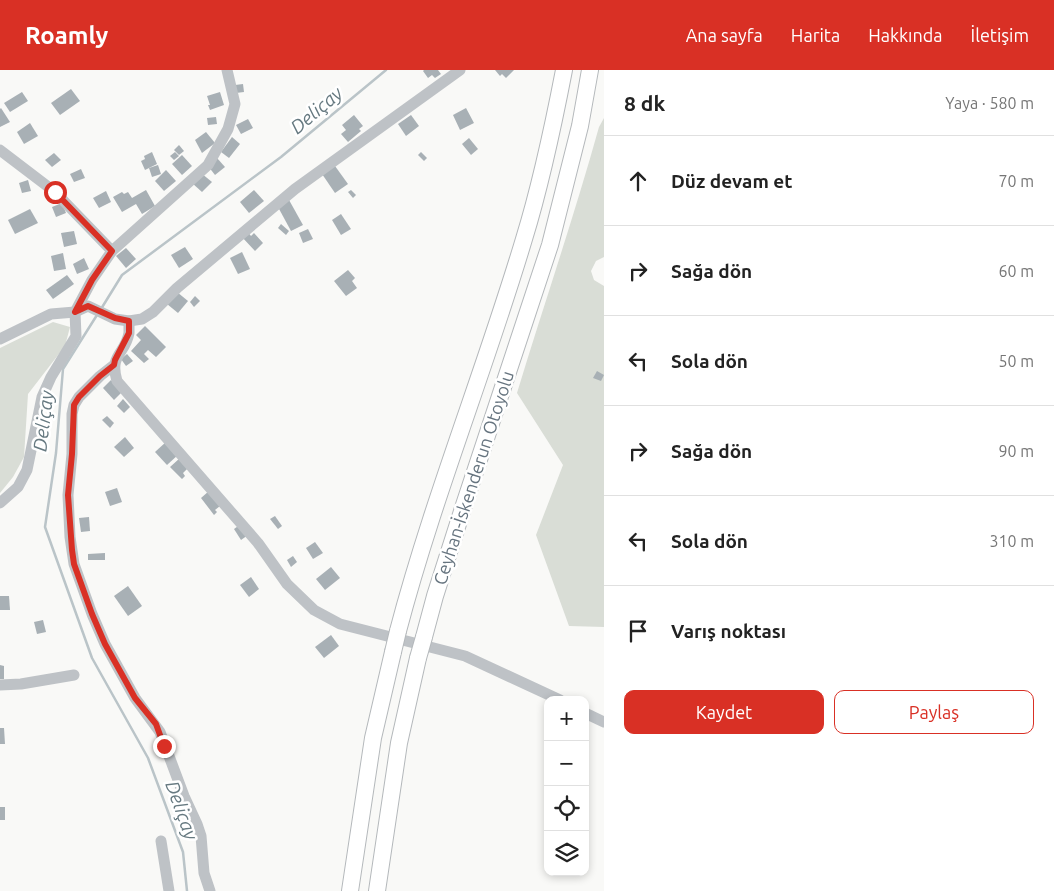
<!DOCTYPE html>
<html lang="tr">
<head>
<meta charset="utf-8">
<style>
  :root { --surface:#fff; --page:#f6f6f6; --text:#222; --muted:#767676; --line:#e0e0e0; --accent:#d93025 }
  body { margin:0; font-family:Ubuntu,sans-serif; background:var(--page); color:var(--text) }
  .controls { position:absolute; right:15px; bottom:15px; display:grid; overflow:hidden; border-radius:10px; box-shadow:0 2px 8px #0003 }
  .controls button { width:45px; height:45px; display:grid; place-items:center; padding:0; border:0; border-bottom:1px solid var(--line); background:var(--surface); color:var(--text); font:25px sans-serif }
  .stop { position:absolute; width:15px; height:15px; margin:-11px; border:4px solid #d93025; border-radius:50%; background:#fff }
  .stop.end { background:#d93025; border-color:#fff; box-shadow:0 1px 5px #0008 }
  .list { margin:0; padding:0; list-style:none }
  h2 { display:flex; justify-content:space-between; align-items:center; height:65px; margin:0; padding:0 20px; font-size:21px }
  h2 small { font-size:16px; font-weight:400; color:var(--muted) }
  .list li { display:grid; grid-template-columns:32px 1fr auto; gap:15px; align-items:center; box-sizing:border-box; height:90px; padding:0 20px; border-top:1px solid var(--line) }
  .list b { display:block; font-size:19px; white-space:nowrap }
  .list em { font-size:16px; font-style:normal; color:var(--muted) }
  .actions { display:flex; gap:10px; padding:15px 20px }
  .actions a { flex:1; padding:11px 0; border:1px solid var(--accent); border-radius:10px; text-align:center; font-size:18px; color:var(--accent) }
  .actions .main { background:var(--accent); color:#fff }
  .icon { flex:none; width:28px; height:28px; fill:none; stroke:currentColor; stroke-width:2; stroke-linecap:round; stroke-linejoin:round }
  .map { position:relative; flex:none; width:604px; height:821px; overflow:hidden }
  header { display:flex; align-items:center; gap:30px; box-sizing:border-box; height:70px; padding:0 25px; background:var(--accent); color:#fff }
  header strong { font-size:24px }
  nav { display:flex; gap:28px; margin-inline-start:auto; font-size:18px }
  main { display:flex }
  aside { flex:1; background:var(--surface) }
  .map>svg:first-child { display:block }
  .green { fill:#d9ddd6 }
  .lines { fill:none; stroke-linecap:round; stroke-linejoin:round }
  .stream { stroke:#bac4c8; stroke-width:2.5 }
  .building { fill:#a8b0b5 }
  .highway-casing { stroke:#b4b8bb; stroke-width:18 }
  .minor { stroke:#bec2c6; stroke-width:11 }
  .highway { stroke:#fff; stroke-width:16 }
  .highway-bridge-casing { stroke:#b4b8bb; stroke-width:18; stroke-linecap:butt }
  .highway-bridge { stroke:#fff; stroke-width:16 }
  .route { stroke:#d93025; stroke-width:6 }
  .labels { text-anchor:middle; stroke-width:5; stroke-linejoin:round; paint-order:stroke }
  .street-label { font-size:18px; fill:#66747f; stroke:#fff }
  .water-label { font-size:19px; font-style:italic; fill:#667980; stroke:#fff }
</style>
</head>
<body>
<header>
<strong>Roamly</strong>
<nav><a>Ana sayfa</a><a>Harita</a><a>Hakkında</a><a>İletişim</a></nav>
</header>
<main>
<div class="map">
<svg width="604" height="821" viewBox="0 0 604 821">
  <rect width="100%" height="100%" fill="#f9f9f7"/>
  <g class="green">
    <path d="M604,48v139l-8,4 -5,10 3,9 10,6v341l-35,-1 -33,-91 27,-70 -46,-72c27,-89 57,-176 82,-266z"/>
    <polygon points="53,252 70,257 65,276 28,324 24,387 13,407 0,423 0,278"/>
  </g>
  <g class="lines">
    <g class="stream">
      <polyline points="101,239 122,205 281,87 386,0"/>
      <polyline points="97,245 63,299 56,383 45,457 92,588 148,688 183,782 187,821"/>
    </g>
  </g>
  <g class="building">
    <polygon points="424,0 438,0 441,4 435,8 432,5 428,8 423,1"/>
    <polygon points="495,0 514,0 506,8 502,4 500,6"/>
    <polygon points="243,14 244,22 236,23 235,15"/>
    <polygon points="71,19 80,31 60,45 51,33"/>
    <polygon points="22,22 28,31 10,42 4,33"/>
    <polygon points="220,22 224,35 210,40 208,35 210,35 207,26"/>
    <polygon points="1,38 10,52 0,57 0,39"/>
    <polygon points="466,38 474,53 460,60 453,45"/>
    <polygon points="354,45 363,56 359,59 361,61 348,72 341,64 346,60 342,55"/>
    <polygon points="411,45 419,56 406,66 398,54"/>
    <polygon points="216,47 217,54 208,55 207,48"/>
    <polygon points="248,49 253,58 241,64 236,55"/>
    <polygon points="30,53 38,66 24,74 17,62"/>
    <polygon points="206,62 215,73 202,83 195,70"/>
    <polygon points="232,67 240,74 229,88 221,82"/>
    <polygon points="469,68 478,79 471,85 462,74"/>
    <polygon points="179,75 184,81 179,85 174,80"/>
    <polygon points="152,82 157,94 145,100 141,91 145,89 144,86"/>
    <polygon points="175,82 179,86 174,90 170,86"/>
    <polygon points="421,82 427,88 424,91 418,85"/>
    <polygon points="54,83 61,90 52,97 45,90"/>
    <polygon points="182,85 192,96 182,105 172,94"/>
    <polygon points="217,88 225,97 215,105 208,96"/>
    <polygon points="158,95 161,104 152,107 149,98"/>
    <polygon points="335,96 348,114 335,123 322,104"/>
    <polygon points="81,99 85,108 74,112 70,104"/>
    <polygon points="166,100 176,111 164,121 155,111"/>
    <polygon points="201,103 212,112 202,122 192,113"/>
    <polygon points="28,110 31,121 22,123 19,113"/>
    <polygon points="146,120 155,136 142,144 136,134 122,142 113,127 122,122 124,124 128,122 132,128"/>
    <polygon points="254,120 264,131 249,143 240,132"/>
    <polygon points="351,120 356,125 353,128 348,122"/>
    <polygon points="106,121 111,132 99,138 93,128"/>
    <polygon points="289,130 303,155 291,161 278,137"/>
    <polygon points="62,133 66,143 56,147 52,137"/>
    <polygon points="30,139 38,153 15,164 8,150"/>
    <polygon points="341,144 351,159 341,165 332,150"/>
    <polygon points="281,154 289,161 286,165 278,158"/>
    <polygon points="308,159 313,169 303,173 299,163"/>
    <polygon points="74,161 77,174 64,177 61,163"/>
    <polygon points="247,161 251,166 254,163 263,173 255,181 241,166"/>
    <polygon points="185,177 193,189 179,198 171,185"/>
    <polygon points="126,178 136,189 126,198 116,186"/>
    <polygon points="242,182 250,199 238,204 230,188"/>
    <polygon points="63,183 66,199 54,201 51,186"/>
    <polygon points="84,188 89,199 77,204 73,194"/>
    <polygon points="348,200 355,208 352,211 357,218 346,226 334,211"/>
    <polygon points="67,205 74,214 53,229 46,220"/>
    <polygon points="177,222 188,231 178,243 167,234"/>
    <polygon points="195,226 200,231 194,237 190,232"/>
    <polygon points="145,256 166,277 156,287 148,280 144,284 149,289 144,293 131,281 141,270 136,265"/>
    <polygon points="127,284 133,291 126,296 121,289"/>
    <polygon points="597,301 604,305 601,311 593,308"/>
    <polygon points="111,310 122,322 114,330 103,318"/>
    <polygon points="123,329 130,337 124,343 117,336"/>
    <polygon points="107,346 114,353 110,358 102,350"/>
    <polygon points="125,367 134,378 124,387 114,377"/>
    <polygon points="167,371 179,384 167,395 155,382"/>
    <polygon points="180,388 189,397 183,403 185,406 182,409 170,397"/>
    <polygon points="117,418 122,432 110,436 105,422"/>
    <polygon points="209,421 220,436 215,440 217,442 214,445 201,428"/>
    <polygon points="275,446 282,456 278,459 270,449"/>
    <polygon points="89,447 90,461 81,462 79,448"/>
    <polygon points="241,454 248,465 241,470 234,459"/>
    <polygon points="315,472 323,483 313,489 306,478"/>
    <polygon points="105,483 105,490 88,490 88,484"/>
    <polygon points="293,486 297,492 291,497 287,490"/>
    <polygon points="331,497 340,508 325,520 316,509"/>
    <polygon points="251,507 259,519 249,527 240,515"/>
    <polygon points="128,516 142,536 128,546 114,526"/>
    <polygon points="0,526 9,526 10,540 0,540"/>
    <polygon points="43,550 46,562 37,564 34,552"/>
    <polygon points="331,565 339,576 324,588 315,577"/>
    <polygon points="0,595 4,596 4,609 0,609"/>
    <polygon points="0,658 4,658 5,674 0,674"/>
    <rect x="0" y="737" width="5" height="13"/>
  </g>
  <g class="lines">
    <defs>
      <g id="highway">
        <path d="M398,561c35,-133 87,-261 126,-392 17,-55 29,-112 40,-169"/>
        <polyline points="424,567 435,526 464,435 550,175 580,56 590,0"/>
        <polyline points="350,821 373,668 393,582"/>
        <polyline points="377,821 399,673 418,588"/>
      </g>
    </defs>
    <use href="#highway" class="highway-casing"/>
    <g class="minor">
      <polyline points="0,80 55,122 112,181"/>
      <path d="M129,251c0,4 0,8 0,12 -4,22 -20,21 -12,48l141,162 29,41 27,26 26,14 125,32 95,44"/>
      <polyline points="0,269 51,244 75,242 88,236 115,249 129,251 142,249 153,242 177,218 295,119 460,0"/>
      <polyline points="114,295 100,306 79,327 74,335 72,344 72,384 68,425 70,467 74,494 92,544 105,574 135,628 160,662 184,726 197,754 201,766 204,803 210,821"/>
      <polyline points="0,433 18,417 27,400 42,327 51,307 76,266 75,242 92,210 112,181 208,95 228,59 235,34 227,0"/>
      <polyline points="0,615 21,614 74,605"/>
      <polyline points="585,643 604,652"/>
      <polyline points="161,771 169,821"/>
    </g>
    <use href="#highway" class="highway"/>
    <defs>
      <g id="highway-bridge">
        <polyline points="393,582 398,561"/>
        <polyline points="418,588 424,567"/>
      </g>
    </defs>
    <use href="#highway-bridge" class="highway-bridge-casing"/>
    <use href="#highway-bridge" class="highway-bridge"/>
  </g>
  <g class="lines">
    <polyline class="route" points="55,122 112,181 92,210 75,242 88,236 115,248 129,251 129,263 115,290 114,295 100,306 79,327 74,335 72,384 68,425 72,480 74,494 92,544 105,574 135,628 156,654 164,676"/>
  </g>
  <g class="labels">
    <g class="street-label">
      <text transform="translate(474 408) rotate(-72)" y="6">Ceyhan-İskenderun Otoyolu</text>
    </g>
    <g class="water-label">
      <text transform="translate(316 40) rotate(-40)" y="7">Deliçay</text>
      <text transform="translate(43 351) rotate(-83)" y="7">Deliçay</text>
      <text transform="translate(182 740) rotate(70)" y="7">Deliçay</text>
    </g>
  </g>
</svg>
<div class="controls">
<button>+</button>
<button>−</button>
<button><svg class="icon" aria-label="locate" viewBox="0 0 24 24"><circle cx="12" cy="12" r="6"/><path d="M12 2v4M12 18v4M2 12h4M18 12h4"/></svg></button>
<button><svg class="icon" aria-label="layers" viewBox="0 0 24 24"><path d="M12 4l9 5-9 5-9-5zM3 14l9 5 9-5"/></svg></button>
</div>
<div class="stop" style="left:55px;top:122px"></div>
<div class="stop end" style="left:164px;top:676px"></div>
</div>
<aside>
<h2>8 dk<small>Yaya · 580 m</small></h2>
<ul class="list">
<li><svg class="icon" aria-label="ahead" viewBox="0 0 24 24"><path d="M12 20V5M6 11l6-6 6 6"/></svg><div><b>Düz devam et</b></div><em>70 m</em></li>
<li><svg class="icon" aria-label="right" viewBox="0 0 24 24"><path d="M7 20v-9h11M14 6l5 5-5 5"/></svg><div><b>Sağa dön</b></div><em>60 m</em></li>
<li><svg class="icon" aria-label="left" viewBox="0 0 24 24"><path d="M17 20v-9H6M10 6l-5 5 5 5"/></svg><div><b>Sola dön</b></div><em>50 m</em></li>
<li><svg class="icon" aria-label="right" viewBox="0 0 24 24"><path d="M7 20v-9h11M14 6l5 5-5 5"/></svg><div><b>Sağa dön</b></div><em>90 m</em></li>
<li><svg class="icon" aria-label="left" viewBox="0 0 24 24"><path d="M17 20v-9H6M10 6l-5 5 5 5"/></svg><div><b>Sola dön</b></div><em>310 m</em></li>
<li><svg class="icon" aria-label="arrive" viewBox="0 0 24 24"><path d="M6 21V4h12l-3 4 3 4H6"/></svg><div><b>Varış noktası</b></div></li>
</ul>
<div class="actions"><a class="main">Kaydet</a><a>Paylaş</a></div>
</aside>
</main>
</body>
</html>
